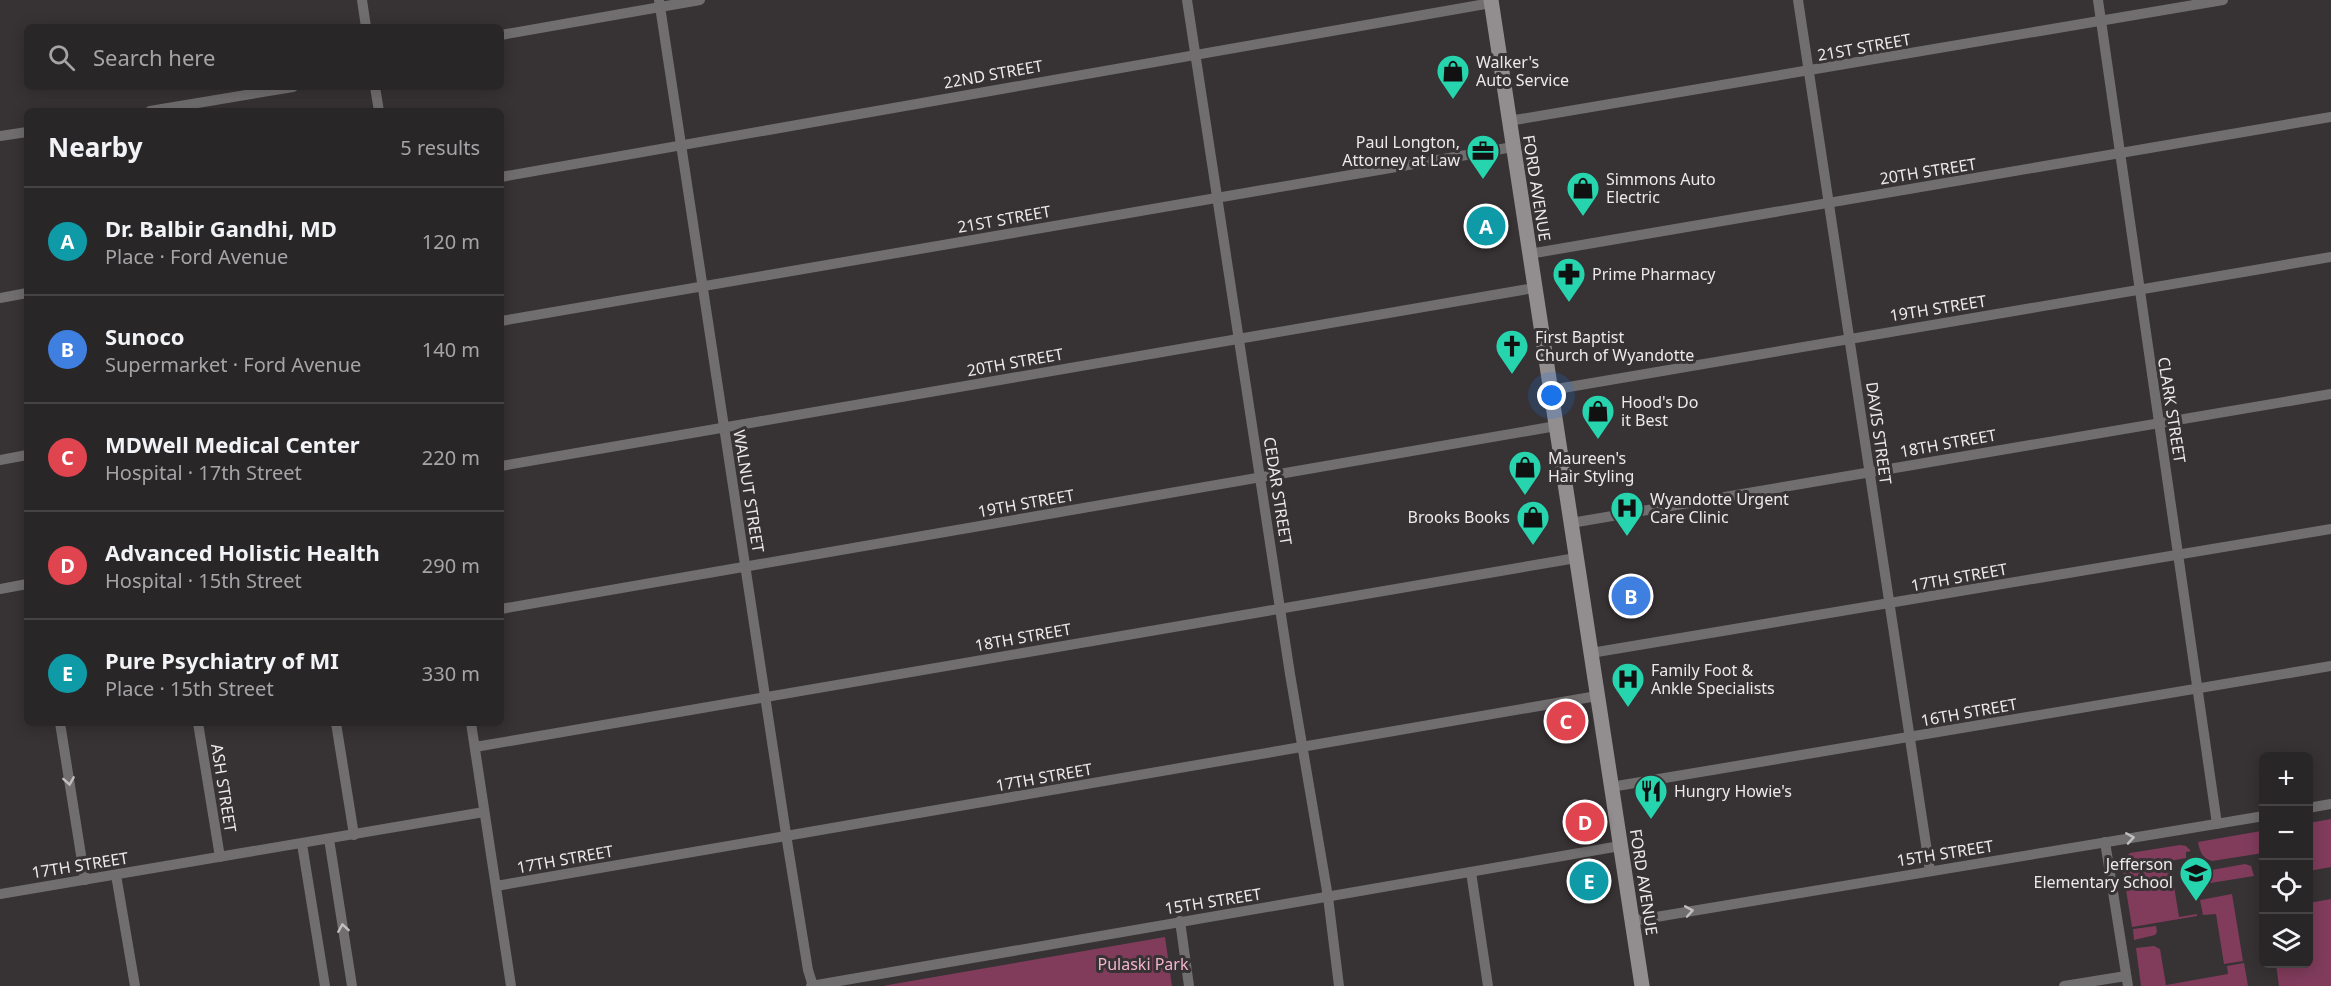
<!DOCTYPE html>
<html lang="en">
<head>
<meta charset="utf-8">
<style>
  :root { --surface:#292627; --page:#312e2f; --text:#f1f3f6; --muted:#a5a5a7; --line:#454344; --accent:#d93025 }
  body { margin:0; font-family:"Noto Sans",sans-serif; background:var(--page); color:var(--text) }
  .controls { position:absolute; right:18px; bottom:18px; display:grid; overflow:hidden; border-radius:9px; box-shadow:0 3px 15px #0003 }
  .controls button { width:54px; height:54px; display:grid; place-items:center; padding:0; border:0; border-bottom:2px solid var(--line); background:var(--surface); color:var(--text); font:30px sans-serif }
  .you { position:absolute; left:1552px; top:396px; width:21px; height:21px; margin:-15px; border:4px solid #fff; border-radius:50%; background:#1a73e8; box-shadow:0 0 0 9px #1a73e833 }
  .badge { display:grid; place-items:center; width:39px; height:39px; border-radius:50%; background:var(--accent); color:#fff; font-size:20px; font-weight:700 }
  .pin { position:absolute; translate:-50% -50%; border:3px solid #fff; box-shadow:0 2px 6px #0006 }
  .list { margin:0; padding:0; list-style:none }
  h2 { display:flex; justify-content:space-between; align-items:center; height:78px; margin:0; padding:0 24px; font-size:26px }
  h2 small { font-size:20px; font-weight:400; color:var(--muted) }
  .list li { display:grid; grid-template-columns:39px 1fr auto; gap:18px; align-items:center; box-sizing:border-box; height:108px; padding:0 24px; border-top:2px solid var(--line) }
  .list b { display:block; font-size:22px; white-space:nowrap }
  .list p { margin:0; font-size:20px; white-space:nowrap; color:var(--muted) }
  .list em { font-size:20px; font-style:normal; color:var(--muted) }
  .icon { flex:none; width:33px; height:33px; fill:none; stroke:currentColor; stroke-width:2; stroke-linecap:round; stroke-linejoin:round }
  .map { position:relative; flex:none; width:2331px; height:986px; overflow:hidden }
  .search { position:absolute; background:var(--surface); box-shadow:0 3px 15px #0003; left:24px; top:24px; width:480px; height:66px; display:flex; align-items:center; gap:15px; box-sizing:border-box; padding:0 21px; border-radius:9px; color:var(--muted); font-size:22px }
  .panel { position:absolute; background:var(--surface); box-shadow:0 3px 15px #0003; left:24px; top:108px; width:480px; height:618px; border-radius:9px }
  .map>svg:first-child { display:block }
  .green { fill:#813c5c }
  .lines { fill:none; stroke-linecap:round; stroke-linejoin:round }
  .minor { stroke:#706e6f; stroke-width:10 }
  .secondary { stroke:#928e8f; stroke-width:15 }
  .oneway { stroke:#c1bebf }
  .labels { text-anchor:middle; stroke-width:6; stroke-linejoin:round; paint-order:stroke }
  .street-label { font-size:16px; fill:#ece9ea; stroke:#373234 }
  .poi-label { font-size:16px; fill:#ece9ea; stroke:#373234; text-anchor:start }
  .park-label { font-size:16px; fill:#f3b4ce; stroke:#373234 }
</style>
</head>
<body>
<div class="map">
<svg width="2331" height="986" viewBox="0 0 2331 986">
  <rect width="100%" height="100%" fill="#373234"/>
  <g class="green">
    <polygon points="2331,819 2331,867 2309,871 2309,823"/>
    <path d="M2261,831l2,22 -51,8c-10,-3 -12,-9 -14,-19z"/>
    <polygon points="2180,845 2186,846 2191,851 2186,852 2186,858 2170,861 2179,917 2197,914 2197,916 2132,927 2122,865 2124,859 2130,853"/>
    <polygon points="2245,864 2251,866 2254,876 2198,885 2197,881 2201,880 2201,876 2206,875 2206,871"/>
    <polygon points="2232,894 2243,961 2224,964 2216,914 2203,915 2200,900"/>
    <polygon points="2331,899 2331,986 2279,986 2276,964 2308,964 2309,903"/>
    <polygon points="2156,926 2157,932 2155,935 2134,940 2133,929"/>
    <polygon points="1165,937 1172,986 884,986 888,985"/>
    <polygon points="2154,946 2160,949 2166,985 2228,974 2227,966 2244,963 2248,986 2141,986 2136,948"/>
  </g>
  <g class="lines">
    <g class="minor">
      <polyline points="362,0 366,27"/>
      <polyline points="659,0 788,847 808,970 813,986"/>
      <polyline points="1187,0 1290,674 1328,897 1339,986"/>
      <polyline points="1798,0 1930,871"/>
      <polyline points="2098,0 2217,824"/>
      <polyline points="501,35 700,0"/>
      <polyline points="375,87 379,111"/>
      <polyline points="150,111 293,87"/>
      <polyline points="1509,121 2223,0"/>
      <polyline points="0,136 27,132"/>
      <polyline points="501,177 1491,3"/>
      <polyline points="1529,254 2331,117"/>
      <polyline points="0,298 27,293"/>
      <polyline points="501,321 1513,147"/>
      <polyline points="1551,390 2331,257"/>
      <polyline points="0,460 27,455"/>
      <polyline points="501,466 1534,288"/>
      <polyline points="1571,523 2331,394"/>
      <polyline points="0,589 27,584"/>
      <polyline points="501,609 1556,426"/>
      <polyline points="1591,653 2331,529"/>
      <polyline points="60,723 85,880"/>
      <polyline points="198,723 220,857"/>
      <polyline points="336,723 354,835"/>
      <polyline points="471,723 511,986"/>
      <polyline points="475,747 1576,558"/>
      <polyline points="1611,787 2331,666"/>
      <polyline points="2308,808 2331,804"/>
      <polyline points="329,839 352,986"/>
      <polyline points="2105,842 2128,986"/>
      <polyline points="302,844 325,986"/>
      <polyline points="1471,872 1488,986"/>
      <polyline points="116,875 135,986"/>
      <polyline points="496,886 1597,696"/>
      <polyline points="0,894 484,812"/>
      <polyline points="1180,921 1189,986"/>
      <polyline points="1632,921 2264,816"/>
      <polyline points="811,986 1620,846"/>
      <polyline points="2064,986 2126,976"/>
    </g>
    <polyline class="secondary" points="1491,0 1642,986"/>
  </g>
  <defs><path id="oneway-chevron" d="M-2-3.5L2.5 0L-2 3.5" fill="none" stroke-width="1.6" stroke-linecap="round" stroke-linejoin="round" transform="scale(1.5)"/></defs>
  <g class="oneway">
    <use href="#oneway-chevron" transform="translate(69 781) rotate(81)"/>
    <use href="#oneway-chevron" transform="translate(2130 838) rotate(-9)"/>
    <use href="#oneway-chevron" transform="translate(1689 911) rotate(-10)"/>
    <use href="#oneway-chevron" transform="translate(343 928) rotate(-99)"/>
  </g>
  <defs>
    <symbol id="shop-pin" viewBox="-11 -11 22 30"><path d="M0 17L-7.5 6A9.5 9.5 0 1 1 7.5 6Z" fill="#26d5ae" stroke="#373234"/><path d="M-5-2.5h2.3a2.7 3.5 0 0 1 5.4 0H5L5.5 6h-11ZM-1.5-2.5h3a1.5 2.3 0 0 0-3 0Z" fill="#111"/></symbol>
    <symbol id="office-pin" viewBox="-11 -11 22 30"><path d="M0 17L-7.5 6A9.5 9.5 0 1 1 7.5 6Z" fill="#26d5ae" stroke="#373234"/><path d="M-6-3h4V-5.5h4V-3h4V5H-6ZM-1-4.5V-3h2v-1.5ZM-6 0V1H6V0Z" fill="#111"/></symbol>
    <symbol id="pharmacy-pin" viewBox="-11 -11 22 30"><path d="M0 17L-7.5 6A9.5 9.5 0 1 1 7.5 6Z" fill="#26d5ae" stroke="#373234"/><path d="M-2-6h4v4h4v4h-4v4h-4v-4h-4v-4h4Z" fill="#111"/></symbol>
    <symbol id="church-pin" viewBox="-11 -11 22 30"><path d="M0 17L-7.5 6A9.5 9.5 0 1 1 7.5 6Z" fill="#26d5ae" stroke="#373234"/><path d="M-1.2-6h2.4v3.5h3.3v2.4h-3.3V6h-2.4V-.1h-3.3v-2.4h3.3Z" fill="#111"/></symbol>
    <symbol id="hospital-pin" viewBox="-11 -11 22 30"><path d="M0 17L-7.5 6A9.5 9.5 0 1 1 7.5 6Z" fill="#26d5ae" stroke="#373234"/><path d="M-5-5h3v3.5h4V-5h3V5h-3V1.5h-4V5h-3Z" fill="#111"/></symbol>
    <symbol id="restaurant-pin" viewBox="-11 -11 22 30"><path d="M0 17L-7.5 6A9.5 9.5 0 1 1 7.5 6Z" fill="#26d5ae" stroke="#373234"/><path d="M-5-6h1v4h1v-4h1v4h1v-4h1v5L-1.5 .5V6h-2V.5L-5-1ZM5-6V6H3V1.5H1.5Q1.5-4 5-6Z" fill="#111"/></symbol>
    <symbol id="school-pin" viewBox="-11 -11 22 30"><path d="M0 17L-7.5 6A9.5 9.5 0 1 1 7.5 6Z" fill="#26d5ae" stroke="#373234"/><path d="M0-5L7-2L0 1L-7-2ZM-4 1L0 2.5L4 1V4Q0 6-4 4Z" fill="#111"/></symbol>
  </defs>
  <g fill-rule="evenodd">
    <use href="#shop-pin" x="1434" y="52" width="38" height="52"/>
    <use href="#office-pin" x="1464" y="132" width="38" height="52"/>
    <use href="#shop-pin" x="1564" y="169" width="38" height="52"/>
    <use href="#pharmacy-pin" x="1550" y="255" width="38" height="52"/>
    <use href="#church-pin" x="1493" y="327" width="38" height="52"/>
    <use href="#shop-pin" x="1579" y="392" width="38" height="52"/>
    <use href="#shop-pin" x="1506" y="448" width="38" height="52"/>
    <use href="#hospital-pin" x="1608" y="489" width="38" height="52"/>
    <use href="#shop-pin" x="1514" y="498" width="38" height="52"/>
    <use href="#hospital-pin" x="1609" y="660" width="38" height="52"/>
    <use href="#restaurant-pin" x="1632" y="772" width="38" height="52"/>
    <use href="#school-pin" x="2177" y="854" width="38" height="52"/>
  </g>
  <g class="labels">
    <g class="street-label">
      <text transform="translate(1864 47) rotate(-10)" y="6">21ST STREET</text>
      <text transform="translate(993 74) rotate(-10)" y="6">22ND STREET</text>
      <text transform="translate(1928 171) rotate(-9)" y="6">20TH STREET</text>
      <text transform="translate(1537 188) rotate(81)" y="6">FORD AVENUE</text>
      <text transform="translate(1004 219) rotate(-10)" y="6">21ST STREET</text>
      <text transform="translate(1938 308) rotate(-9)" y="6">19TH STREET</text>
      <text transform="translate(1015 362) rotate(-10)" y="6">20TH STREET</text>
      <text transform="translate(2172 410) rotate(81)" y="6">CLARK STREET</text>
      <text transform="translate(1879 433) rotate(82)" y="6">DAVIS STREET</text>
      <text transform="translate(1948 443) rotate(-10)" y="6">18TH STREET</text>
      <text transform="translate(749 491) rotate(81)" y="6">WALNUT STREET</text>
      <text transform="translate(1278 491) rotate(81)" y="6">CEDAR STREET</text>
      <text transform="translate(1026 503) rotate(-10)" y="6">19TH STREET</text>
      <text transform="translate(1959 577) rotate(-10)" y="6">17TH STREET</text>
      <text transform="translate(1023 637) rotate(-10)" y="6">18TH STREET</text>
      <text transform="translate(1969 712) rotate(-10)" y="6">16TH STREET</text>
      <text transform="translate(1044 777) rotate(-10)" y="6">17TH STREET</text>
      <text transform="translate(224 788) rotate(81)" y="6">ASH STREET</text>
      <text transform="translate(1945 853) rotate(-9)" y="6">15TH STREET</text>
      <text transform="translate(565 859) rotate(-10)" y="6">17TH STREET</text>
      <text transform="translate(80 865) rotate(-9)" y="6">17TH STREET</text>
      <text transform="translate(1644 882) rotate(81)" y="6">FORD AVENUE</text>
      <text transform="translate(1213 901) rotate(-9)" y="6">15TH STREET</text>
    </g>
    <g class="poi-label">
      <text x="1476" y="68">Walker's<tspan x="1476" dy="18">Auto Service</tspan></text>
      <text x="1460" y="148" text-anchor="end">Paul Longton,<tspan x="1460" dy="18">Attorney at Law</tspan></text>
      <text x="1606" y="185">Simmons Auto<tspan x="1606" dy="18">Electric</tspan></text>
      <text x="1592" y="280">Prime Pharmacy</text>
      <text x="1535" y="343">First Baptist<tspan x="1535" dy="18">Church of Wyandotte</tspan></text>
      <text x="1621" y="408">Hood's Do<tspan x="1621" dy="18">it Best</tspan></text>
      <text x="1548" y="464">Maureen's<tspan x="1548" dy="18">Hair Styling</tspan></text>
      <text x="1650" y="505">Wyandotte Urgent<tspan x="1650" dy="18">Care Clinic</tspan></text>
      <text x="1510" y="523" text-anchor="end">Brooks Books</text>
      <text x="1651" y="676">Family Foot &amp;<tspan x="1651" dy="18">Ankle Specialists</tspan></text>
      <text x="1674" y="797">Hungry Howie's</text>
      <text x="2173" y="870" text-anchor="end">Jefferson<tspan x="2173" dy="18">Elementary School</tspan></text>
    </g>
    <g class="park-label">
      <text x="1143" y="970">Pulaski Park</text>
    </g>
  </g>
</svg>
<div class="controls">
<button>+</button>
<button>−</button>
<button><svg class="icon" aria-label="locate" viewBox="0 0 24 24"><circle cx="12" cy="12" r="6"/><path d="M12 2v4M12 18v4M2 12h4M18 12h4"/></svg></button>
<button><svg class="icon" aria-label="layers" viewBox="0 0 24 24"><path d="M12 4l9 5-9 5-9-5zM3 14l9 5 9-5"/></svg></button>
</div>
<div class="you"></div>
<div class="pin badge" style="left:1486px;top:226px;background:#0f9aa8">A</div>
<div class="pin badge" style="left:1631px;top:596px;background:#3f7fe0">B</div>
<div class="pin badge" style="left:1566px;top:721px;background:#e0444e">C</div>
<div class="pin badge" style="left:1585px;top:822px;background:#e0444e">D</div>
<div class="pin badge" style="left:1589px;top:881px;background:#0f9aa8">E</div>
<div class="search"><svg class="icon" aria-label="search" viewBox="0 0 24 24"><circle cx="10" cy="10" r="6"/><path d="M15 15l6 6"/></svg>Search here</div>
<section class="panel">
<h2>Nearby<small>5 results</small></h2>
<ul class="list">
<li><span class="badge" style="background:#0f9aa8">A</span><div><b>Dr. Balbir Gandhi, MD</b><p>Place · Ford Avenue</p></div><em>120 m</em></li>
<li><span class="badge" style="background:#3f7fe0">B</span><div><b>Sunoco</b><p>Supermarket · Ford Avenue</p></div><em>140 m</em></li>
<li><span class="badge" style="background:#e0444e">C</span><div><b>MDWell Medical Center</b><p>Hospital · 17th Street</p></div><em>220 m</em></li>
<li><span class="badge" style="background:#e0444e">D</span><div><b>Advanced Holistic Health</b><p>Hospital · 15th Street</p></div><em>290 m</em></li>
<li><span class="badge" style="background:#0f9aa8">E</span><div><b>Pure Psychiatry of MI</b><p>Place · 15th Street</p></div><em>330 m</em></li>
</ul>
</section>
</div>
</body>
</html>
